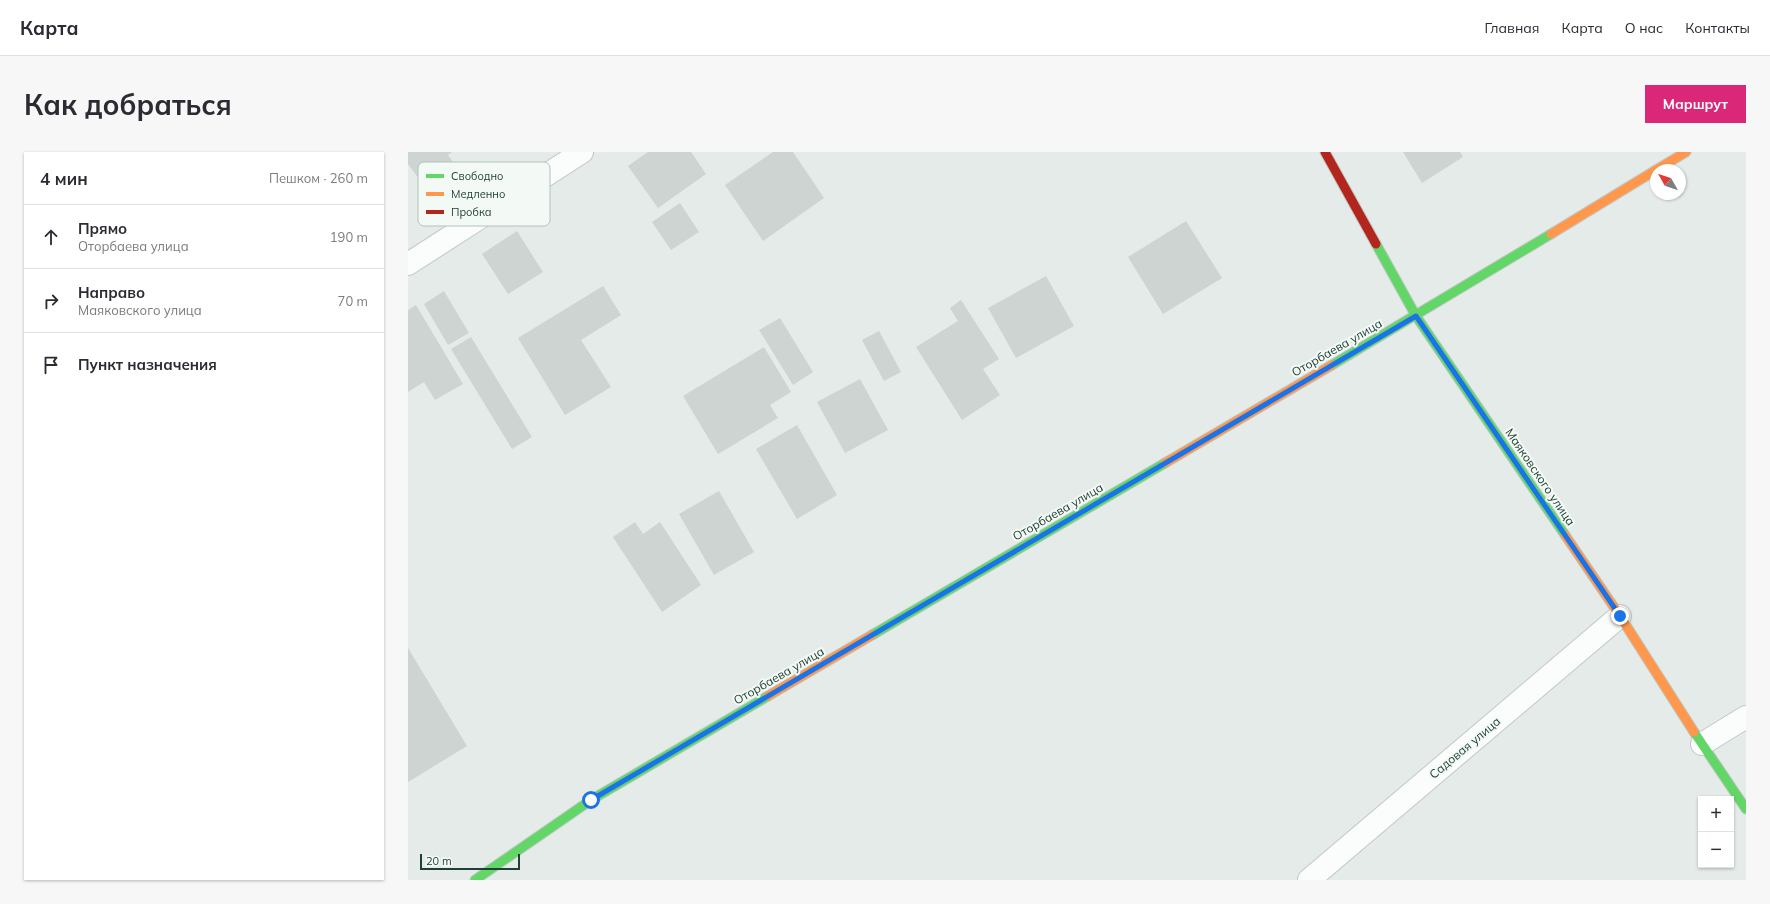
<!DOCTYPE html>
<html lang="ru">
<head>
<meta charset="utf-8">
<style>
  :root { --surface:#fff; --page:#f7f7f7; --text:#2b2b33; --muted:#7c7c81; --line:#e1e1e2; --accent:#db2777 }
  body { margin:0; font-family:Mulish,sans-serif; background:var(--page); color:var(--text) }
  .controls { position:absolute; right:12px; bottom:12px; display:grid; overflow:hidden; border-radius:0px; box-shadow:0 1px 3px #0004 }
  .controls button { width:36px; height:36px; display:grid; place-items:center; padding:0; border:0; border-bottom:1px solid var(--line); background:var(--surface); color:var(--text); font:20px sans-serif }
  .compass { position:absolute; left:1242px; top:12px; width:36px; height:36px; border-radius:50%; background:var(--surface); box-shadow:0 1px 3px #0004; rotate:310deg }
  .scale { position:absolute; left:12px; bottom:10px; width:100px; box-sizing:border-box; padding-left:4px; border:2px solid #214035; border-top:0; font-size:11px; line-height:14px; white-space:nowrap; color:#214035; -webkit-text-stroke:3px #f3faf6; paint-order:stroke }
  .stop { position:absolute; width:12px; height:12px; margin:-9px; border:3px solid #1a73e8; border-radius:50%; background:#fff }
  .stop.end { background:#1a73e8; border-color:#fff; box-shadow:0 1px 4px #0008 }
  .list { margin:0; padding:0; list-style:none }
  h2 { display:flex; justify-content:space-between; align-items:center; height:52px; margin:0; padding:0 16px; font-size:17px }
  h2 small { font-size:13px; font-weight:400; color:var(--muted) }
  .list li { display:grid; grid-template-columns:26px 1fr auto; gap:12px; align-items:center; box-sizing:border-box; height:64px; padding:0 16px; border-top:1px solid var(--line) }
  .list b { display:block; font-size:15px; white-space:nowrap }
  .list p { margin:0; font-size:13px; white-space:nowrap; color:var(--muted) }
  .list em { font-size:13px; font-style:normal; color:var(--muted) }
  .icon { flex:none; width:22px; height:22px; fill:none; stroke:currentColor; stroke-width:2; stroke-linecap:round; stroke-linejoin:round }
  .map { position:relative; flex:none; width:1338px; height:728px; overflow:hidden; border-radius:0px }
  header { display:flex; align-items:center; gap:24px; box-sizing:border-box; height:56px; padding:0 20px; background:var(--surface); border-bottom:1px solid var(--line) }
  header strong { font-size:19px }
  nav { display:flex; gap:22px; margin-inline-start:auto; font-size:14px }
  .intro { display:flex; align-items:center; justify-content:space-between; box-sizing:border-box; height:96px; padding:0 24px }
  h1 { margin:0; font-size:28px }
  .button { padding:10px 18px; border-radius:0px; background:var(--accent); color:#fff; font-size:14px; font-weight:700 }
  main { display:flex; gap:24px; padding:0 24px }
  aside { flex:1; background:var(--surface); border-radius:0px; box-shadow:0 1px 3px #0004 }
  .map>svg:first-child { display:block }
  .building { fill:#cdd4d1 }
  .lines { fill:none; stroke-linecap:round; stroke-linejoin:round }
  .street-casing { stroke:#c2c8c5; stroke-width:24 }
  .fast-casing { stroke:#c0c9c5; stroke-width:11 }
  .slow-casing { stroke:#c0c9c5; stroke-width:11 }
  .jam-casing { stroke:#c0c9c5; stroke-width:11 }
  .street { stroke:#fbfcfc; stroke-width:22 }
  .fast { stroke:#63d668; stroke-width:9 }
  .slow { stroke:#ff974d; stroke-width:9 }
  .jam { stroke:#b3261e; stroke-width:9 }
  .route { stroke:#1a73e8; stroke-width:5 }
  .labels { text-anchor:middle; stroke-width:4; stroke-linejoin:round; paint-order:stroke }
  .street-label { font-size:12px; fill:#214035; stroke:#f3faf6 }
  .key { fill:#f3faf6; stroke:#b4c2bc; stroke-width:1 }
  .key-label { font-size:11px; fill:#214035 }
</style>
</head>
<body>
<header>
<strong>Карта</strong>
<nav><a>Главная</a><a>Карта</a><a>О нас</a><a>Контакты</a></nav>
</header>
<div class="intro"><h1>Как добраться</h1><a class="button">Маршрут</a></div>
<main>
<aside>
<h2>4 мин<small>Пешком · 260 m</small></h2>
<ul class="list">
<li><svg class="icon" aria-label="ahead" viewBox="0 0 24 24"><path d="M12 20V5M6 11l6-6 6 6"/></svg><div><b>Прямо</b><p>Оторбаева улица</p></div><em>190 m</em></li>
<li><svg class="icon" aria-label="right" viewBox="0 0 24 24"><path d="M7 20v-9h11M14 6l5 5-5 5"/></svg><div><b>Направо</b><p>Маяковского улица</p></div><em>70 m</em></li>
<li><svg class="icon" aria-label="arrive" viewBox="0 0 24 24"><path d="M6 21V4h12l-3 4 3 4H6"/></svg><div><b>Пункт назначения</b></div></li>
</ul>
</aside>
<div class="map">
<svg width="1338" height="728" viewBox="0 0 1338 728">
  <rect width="100%" height="100%" fill="#e5ebe8"/>
  <g class="building">
    <polygon points="0,0 44,0 40,3 52,20 22,42 0,12"/>
    <polygon points="240,0 283,0 298,22 250,56 220,14"/>
    <polygon points="365,0 385,0 416,46 355,89 317,33"/>
    <polygon points="995,0 1052,0 1055,5 1014,31"/>
    <polygon points="272,51 291,80 263,98 244,70"/>
    <polygon points="778,69 814,126 755,162 720,105"/>
    <polygon points="109,79 135,120 100,142 74,102"/>
    <polygon points="638,124 666,174 608,206 580,156"/>
    <polygon points="195,134 213,163 173,188 203,235 157,263 110,186"/>
    <polygon points="36,139 61,181 40,193 16,152"/>
    <polygon points="553,148 591,207 575,217 592,243 554,268 508,195 550,169 542,156"/>
    <polygon points="8,153 55,232 27,248 16,230 0,240 0,158"/>
    <polygon points="372,166 405,220 385,233 351,178"/>
    <polygon points="471,179 493,220 476,229 454,188"/>
    <polygon points="63,185 124,285 104,297 43,197"/>
    <polygon points="356,195 383,240 362,253 370,266 310,302 275,244"/>
    <polygon points="452,227 480,278 437,301 409,250"/>
    <polygon points="389,273 429,343 389,367 348,297"/>
    <polygon points="311,339 346,400 306,423 271,362"/>
    <polygon points="227,370 235,382 252,370 293,433 254,460 205,385"/>
    <polygon points="0,496 59,594 0,630"/>
  </g>
  <g class="lines">
    <defs>
      <g id="street">
        <polyline points="0,112 174,0"/>
        <polyline points="1294,592 1338,565"/>
        <polyline points="901,728 1212,464"/>
      </g>
      <g id="fast">
        <polyline points="968,92 1008,164 1157,383"/>
        <polyline points="924,213 1143,82"/>
        <polyline points="464,483 757,311"/>
        <polyline points="1286,580 1338,657"/>
        <polyline points="67,728 183,648 360,544"/>
      </g>
      <g id="slow">
        <polyline points="1248,18 1278,0"/>
        <polyline points="1143,82 1248,18"/>
        <polyline points="757,311 924,213"/>
        <polyline points="1157,383 1212,464 1286,580"/>
        <polyline points="360,544 464,483"/>
      </g>
      <polyline id="jam" points="917,0 968,92"/>
    </defs>
    <use href="#street" class="street-casing"/>
    <use href="#fast" class="fast-casing"/>
    <use href="#slow" class="slow-casing"/>
    <use href="#jam" class="jam-casing"/>
    <use href="#street" class="street"/>
    <use href="#fast" class="fast"/>
    <use href="#slow" class="slow"/>
    <use href="#jam" class="jam"/>
  </g>
  <g class="lines">
    <polyline class="route" points="183,648 1008,164 1212,464"/>
  </g>
  <g class="labels">
    <g class="street-label">
      <text transform="translate(929 196) rotate(-30)" y="4">Оторбаева улица</text>
      <text transform="translate(1132 325) rotate(56)" y="4">Маяковского улица</text>
      <text transform="translate(650 360) rotate(-30)" y="4">Оторбаева улица</text>
      <text transform="translate(371 524) rotate(-30)" y="4">Оторбаева улица</text>
      <text transform="translate(1057 596) rotate(-40)" y="4">Садовая улица</text>
    </g>
  </g>
  <rect x="10" y="10" width="132" height="64" rx="6" class="key"/>
  <rect x="18" y="22" width="18" height="4" fill="#63d668"/>
  <rect x="18" y="40" width="18" height="4" fill="#ff974d"/>
  <rect x="18" y="58" width="18" height="4" fill="#b3261e"/>
  <g class="key-label">
    <text x="43" y="28">Свободно</text>
    <text x="43" y="46">Медленно</text>
    <text x="43" y="64">Пробка</text>
  </g>
</svg>
<div class="controls">
<button>+</button>
<button>−</button>
</div>
<svg class="compass" viewBox="-18 -18 36 36"><path d="M0-13l5 13h-10z" fill="#e53935"/><path d="M0 13l5-13h-10z" fill="#7c7c81"/></svg>
<div class="scale">20 m</div>
<div class="stop" style="left:183px;top:648px"></div>
<div class="stop end" style="left:1212px;top:464px"></div>
</div>
</main>
</body>
</html>
